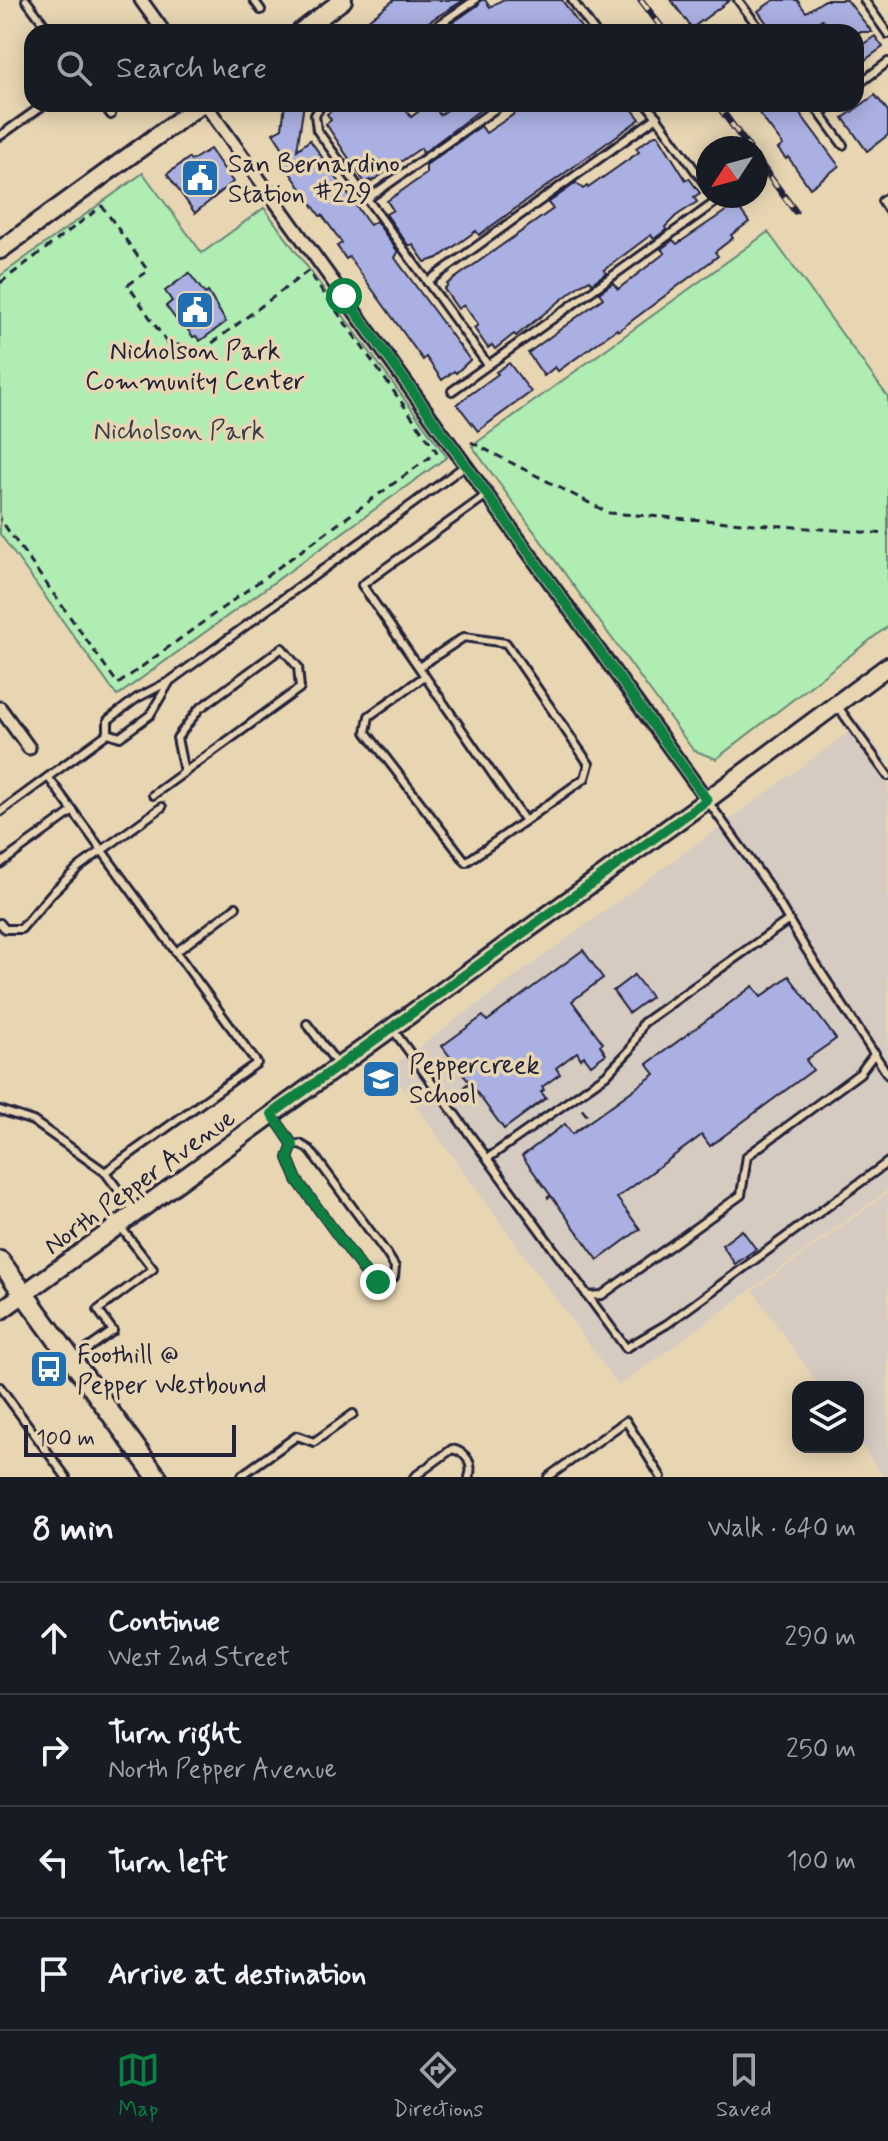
<!DOCTYPE html>
<html lang="en">
<head>
<meta charset="utf-8">
<style>
  :root { --surface:#171b24; --page:#20242c; --text:#f1f3f6; --muted:#9ea1a6; --line:#363941; --accent:#0b8043 }
  body { margin:0; font-family:Mynerve,sans-serif; background:var(--page); color:var(--text) }
  .controls { position:absolute; right:24px; bottom:24px; display:grid; overflow:hidden; border-radius:16px; box-shadow:0 4px 20px #0003 }
  .controls button { width:72px; height:72px; display:grid; place-items:center; padding:0; border:0; border-bottom:2px solid var(--line); background:var(--surface); color:var(--text); font:40px sans-serif }
  .compass { position:absolute; left:696px; top:136px; width:72px; height:72px; border-radius:50%; background:var(--surface); box-shadow:0 4px 20px #0003; rotate:234deg }
  .scale { position:absolute; left:24px; bottom:20px; width:212px; box-sizing:border-box; padding-left:8px; border:4px solid #22223b; border-top:0; font-size:22px; line-height:28px; white-space:nowrap; color:#22223b; -webkit-text-stroke:6px #e8d6b3; paint-order:stroke }
  .stop { position:absolute; width:24px; height:24px; margin:-18px; border:6px solid #0b8043; border-radius:50%; background:#fff }
  .stop.end { background:#0b8043; border-color:#fff; box-shadow:0 2px 8px #0008 }
  .list { margin:0; padding:0; list-style:none }
  h2 { display:flex; justify-content:space-between; align-items:center; height:104px; margin:0; padding:0 32px; font-size:34px }
  h2 small { font-size:26px; font-weight:400; color:var(--muted) }
  .list li { display:grid; grid-template-columns:52px 1fr auto; gap:24px; align-items:center; box-sizing:border-box; height:112px; padding:0 32px; border-top:2px solid var(--line) }
  .list b { display:block; font-size:30px; white-space:nowrap }
  .list p { margin:0; font-size:26px; white-space:nowrap; color:var(--muted) }
  .list em { font-size:26px; font-style:normal; color:var(--muted) }
  .icon { flex:none; width:44px; height:44px; fill:none; stroke:currentColor; stroke-width:2; stroke-linecap:round; stroke-linejoin:round }
  .map { position:relative; flex:none; width:888px; height:1477px; overflow:hidden }
  .search { position:absolute; background:var(--surface); box-shadow:0 4px 20px #0003; left:24px; right:24px; top:24px; height:88px; display:flex; align-items:center; gap:20px; box-sizing:border-box; padding:0 28px; border-radius:24px; color:var(--muted); font-size:30px }
  .sheet { height:552px; background:var(--surface) }
  nav { display:flex; justify-content:space-around; align-items:center; box-sizing:border-box; height:112px; border-top:2px solid var(--line); background:var(--surface); font-size:22px; color:var(--muted) }
  nav a { display:grid; justify-items:center; gap:4px }
  nav .on { color:var(--accent) }
  .map>svg:first-child { display:block }
  .built { fill:#d5cbc1 }
  .green { fill:#afedb3; stroke:#688877; stroke-width:2 }
  .building { fill:#aab0e1; stroke:#22223b; stroke-width:2 }
  .lines { fill:none; stroke-linecap:round; stroke-linejoin:round }
  .lane-casing { stroke:#22223b; stroke-width:12 }
  .street-casing { stroke:#22223b; stroke-width:17 }
  .secondary-casing { stroke:#22223b; stroke-width:22 }
  .primary-casing { stroke:#22223b; stroke-width:24 }
  .path { stroke:#22223b; stroke-width:3; stroke-dasharray:8 6; stroke-linecap:butt }
  .lane { stroke:#e8d6b3; stroke-width:6 }
  .street { stroke:#e8d6b3; stroke-width:11 }
  .secondary { stroke:#e8d6b3; stroke-width:16 }
  .primary { stroke:#e8d6b3; stroke-width:18 }
  .rail-casing { stroke:#22223b; stroke-width:7 }
  .rail { stroke:#e8d6b3; stroke-width:4; stroke-dasharray:12; stroke-linecap:butt }
  .route { stroke:#0b8043; stroke-width:10 }
  .labels { text-anchor:middle; stroke-width:7; stroke-linejoin:round; paint-order:stroke }
  .poi-label { font-size:26px; fill:#22223b; stroke:#e8d6b3; text-anchor:start }
  .park-label { font-size:26px; fill:#37404d; stroke:#e8d6b3 }
  .street-label { font-size:26px; fill:#22223b; stroke:#e8d6b3 }
</style>
</head>
<body>
<div class="map">
<svg width="888" height="1477" viewBox="0 0 888 1477">
  <rect width="100%" height="100%" fill="#e8d6b3"/>
  <filter id="ink" filterUnits="userSpaceOnUse"><feTurbulence type="fractalNoise" baseFrequency=".0125" numOctaves="2"/><feDisplacementMap in="SourceGraphic" scale="16" xChannelSelector="R" yChannelSelector="G"/><feConvolveMatrix kernelMatrix="1 2 1 2 8 2 1 2 1" color-interpolation-filters="sRGB"/></filter>
  <g filter="url(#ink)">
    <g class="built">
      <polygon points="860,724 888,763 888,1190 619,1386 389,1069"/>
      <polygon points="888,1193 888,1477 884,1477 858,1441 858,1387 820,1387 753,1291"/>
    </g>
    <g class="green">
      <polygon points="143,173 202,253 264,208 447,457 117,696 0,534 0,276"/>
      <polygon points="768,232 888,397 888,626 716,759 693,750 472,446"/>
    </g>
    <g class="building">
      <polygon points="394,0 464,0 412,32 353,32"/>
      <polygon points="481,0 485,0 490,7 502,0 562,0 584,32 459,32 452,23 478,5"/>
      <polygon points="671,0 730,0 692,28"/>
      <polygon points="774,0 797,0 806,12 825,0 847,0 872,32 832,32 822,19 803,32 773,32 758,11"/>
      <polygon points="875,36 883,47 861,63 856,57 856,49"/>
      <polygon points="875,95 888,111 888,135 867,151 843,118"/>
      <polygon points="285,104 304,104 297,150 310,140 366,220 370,225 376,221 398,252 395,258 470,360 456,373 454,371 442,380 426,357 423,360 349,257 346,259 337,246 342,243 322,215 320,216 282,161 288,156 273,133 282,128"/>
      <polygon points="341,104 402,104 411,117 429,104 433,104 440,115 456,104 488,104 423,153 421,148 371,182 370,180 365,183 326,124 331,120 327,114"/>
      <polygon points="529,104 628,104 640,119 479,235 476,231 438,258 425,262 413,245 408,245 386,214 393,210 387,201 426,174 426,165 481,126 486,133"/>
      <polygon points="752,104 793,104 839,166 810,188 788,157 786,159 778,149 783,145"/>
      <polygon points="655,135 658,135 686,180 689,178 700,193 694,197 697,202 676,216 665,227 666,230 654,239 651,235 648,237 604,270 606,273 592,283 590,280 580,285 516,336 514,334 495,349 492,345 488,348 474,328 478,325 464,305 458,309 444,289 448,285 447,284 553,209 548,203 576,183 583,189 587,186 588,188 639,152 636,148"/>
      <polygon points="210,149 233,182 195,213 167,174 189,158 191,161"/>
      <polygon points="736,204 749,222 731,235 733,238 715,252 718,256 618,331 617,329 558,371 555,367 544,376 528,353 603,298 599,293 613,283 618,289 665,253 661,249 673,240 677,244"/>
      <polygon points="189,273 205,294 208,292 226,322 200,341 196,336 193,337 183,323 180,325 166,306 172,301 165,291"/>
      <polygon points="509,363 531,392 478,431 457,404 498,374 496,372"/>
      <polygon points="583,950 603,978 572,1001 603,1043 600,1045 606,1054 591,1065 584,1056 581,1059 577,1052 556,1068 560,1074 542,1087 544,1090 541,1092 546,1098 504,1129 442,1046 483,1016 487,1021"/>
      <polygon points="634,975 651,997 629,1013 613,991"/>
      <polygon points="789,976 836,1039 806,1060 813,1070 710,1146 702,1135 617,1198 640,1229 598,1260 522,1156 565,1124 572,1134 655,1074 647,1064 753,986 761,997"/>
      <polygon points="742,1230 756,1249 735,1264 722,1245"/>
    </g>
    <g class="lines">
      <defs>
        <g id="lane">
          <polyline points="26,0 50,32"/>
          <polyline points="254,0 261,10"/>
          <polyline points="572,0 595,32"/>
          <polyline points="738,0 762,32"/>
          <polyline points="864,0 888,34"/>
          <polyline points="428,32 475,0"/>
          <polyline points="856,86 888,62"/>
          <polyline points="103,104 111,115"/>
          <polyline points="322,104 315,115 317,130 488,365"/>
          <polyline points="647,104 708,188"/>
          <polyline points="813,104 843,145"/>
          <polyline points="820,113 833,104"/>
          <polyline points="0,136 45,104"/>
          <polyline points="888,197 882,201 888,210"/>
          <polyline points="367,199 502,104"/>
          <polyline points="427,282 657,117"/>
          <polyline points="452,391 717,201 713,196"/>
          <polyline points="419,667 464,637 506,643 589,764 585,778 525,821"/>
          <polyline points="425,676 369,716 366,732 466,862 525,821 362,585 488,494"/>
          <polyline points="170,681 150,715 120,737 108,733 108,720 137,698 170,681 466,465"/>
          <polyline points="836,704 888,776"/>
          <polyline points="153,795 300,688 298,667 282,648 199,709 177,738 184,772"/>
          <polyline points="707,800 768,885 804,946 888,1075"/>
          <polyline points="0,812 108,733"/>
          <polyline points="0,864 73,811 48,777"/>
          <polyline points="0,923 5,929 21,929 52,893 79,867 162,807"/>
          <polyline points="176,952 236,907"/>
          <polyline points="307,1024 339,1066"/>
          <polyline points="394,1031 626,1348 667,1324 888,1162"/>
          <polyline points="0,1110 33,1121 105,1172 257,1063 73,811"/>
          <path d="M274,1117l19,28 7,-1 10,6 77,104 8,13 -1,10c-9,6 -15,6 -25,1l-72,-98 -9,-22 5,-13"/>
          <polyline points="488,1158 606,1075 630,1050 643,1023 789,920"/>
          <polyline points="105,1172 134,1211"/>
          <polyline points="587,1296 602,1295 741,1195 747,1156 860,1073 875,1053"/>
          <polyline points="75,1358 113,1331 98,1310 153,1269 119,1225"/>
          <polyline points="0,1387 66,1477"/>
          <polyline points="244,1477 242,1475 297,1436 314,1442 353,1414"/>
          <path d="M414,1477l38,-28c14,3 22,15 17,28"/>
          <polyline points="548,1477 626,1421 661,1477"/>
        </g>
        <g id="street">
          <polyline points="141,0 164,32"/>
          <polyline points="205,104 707,800"/>
          <polyline points="0,708 29,748"/>
        </g>
        <g id="secondary">
          <polyline points="300,32 343,0"/>
          <polyline points="0,250 201,104"/>
          <polyline points="0,1311 707,800 888,666"/>
        </g>
        <polyline id="primary" points="0,1261 157,1477"/>
      </defs>
      <use href="#lane" class="lane-casing"/>
      <use href="#street" class="street-casing"/>
      <use href="#secondary" class="secondary-casing"/>
      <use href="#primary" class="primary-casing"/>
      <g class="path">
        <polyline points="0,283 102,206 148,271 128,285 167,343 203,350 308,271 437,452 118,684 0,519"/>
        <polyline points="471,442 609,513 888,534"/>
        <polyline points="464,1087 470,1083"/>
        <polyline points="582,1109 590,1119"/>
        <polyline points="547,1198 551,1196"/>
      </g>
      <use href="#lane" class="lane"/>
      <use href="#street" class="street"/>
      <use href="#secondary" class="secondary"/>
      <use href="#primary" class="primary"/>
      <defs>
        <g id="rail">
          <polyline points="641,0 665,32"/>
          <polyline points="717,104 749,148"/>
          <polyline points="756,158 795,211"/>
        </g>
      </defs>
      <use href="#rail" class="rail-casing"/>
      <use href="#rail" class="rail"/>
    </g>
  </g>
  <g class="lines" filter="url(#ink)">
    <polyline class="route" points="344,296 707,800 272,1114 293,1145 288,1158 297,1180 369,1278 378,1282"/>
  </g>
  <defs>
    <symbol id="civic-square" viewBox="-11 -11 22 22"><rect x="-9" y="-9" width="18" height="18" rx="4" fill="#1f6fb2" stroke="#e8d6b3"/><path d="M-.6-6.5H3V-4.5H.6V-3L4-1V1h2V6H-6V1h2V-1L-.6-3ZM-1.2 2.5V6h2.4V2.5Z" fill="#fff"/></symbol>
    <symbol id="school-square" viewBox="-11 -11 22 22"><rect x="-9" y="-9" width="18" height="18" rx="4" fill="#1f6fb2" stroke="#e8d6b3"/><path d="M0-5L7-2L0 1L-7-2ZM-4 1L0 2.5L4 1V4Q0 6-4 4Z" fill="#fff"/></symbol>
    <symbol id="bus-square" viewBox="-11 -11 22 22"><rect x="-9" y="-9" width="18" height="18" rx="4" fill="#1f6fb2" stroke="#e8d6b3"/><path d="M-5-6H5V4H4V6H2V4H-2V6H-4V4H-5ZM-3.5-4V0h7V-4ZM-3.5 1.2v1.5H-2V1.2ZM2 1.2v1.5H3.5V1.2Z" fill="#fff"/></symbol>
  </defs>
  <g fill-rule="evenodd">
    <use href="#civic-square" x="178" y="156" width="44" height="44"/>
    <use href="#civic-square" x="173" y="288" width="44" height="44"/>
    <use href="#school-square" x="359" y="1057" width="44" height="44"/>
    <use href="#bus-square" x="27" y="1347" width="44" height="44"/>
  </g>
  <g class="labels">
    <g class="poi-label">
      <text x="228" y="172">San Bernardino<tspan x="228" dy="30">Station #229</tspan></text>
      <text x="195" y="359" text-anchor="middle">Nicholson Park<tspan x="195" dy="30">Community Center</tspan></text>
      <text x="409" y="1073">Peppercreek<tspan x="409" dy="30">School</tspan></text>
      <text x="77" y="1363">Foothill @<tspan x="77" dy="30">Pepper Westbound</tspan></text>
    </g>
    <g class="park-label">
      <text x="179" y="439">Nicholson Park</text>
    </g>
    <g class="street-label">
      <text transform="translate(139 1181) rotate(-36)" y="9">North Pepper Avenue</text>
    </g>
  </g>
</svg>
<div class="controls">
<button><svg class="icon" aria-label="layers" viewBox="0 0 24 24"><path d="M12 4l9 5-9 5-9-5zM3 14l9 5 9-5"/></svg></button>
</div>
<svg class="compass" viewBox="-18 -18 36 36"><path d="M0-13l5 13h-10z" fill="#e53935"/><path d="M0 13l5-13h-10z" fill="#9ea1a6"/></svg>
<div class="scale">100 m</div>
<div class="stop" style="left:344px;top:296px"></div>
<div class="stop end" style="left:378px;top:1282px"></div>
<div class="search"><svg class="icon" aria-label="search" viewBox="0 0 24 24"><circle cx="10" cy="10" r="6"/><path d="M15 15l6 6"/></svg>Search here</div>
</div>
<section class="sheet">
<h2>8 min<small>Walk · 640 m</small></h2>
<ul class="list">
<li><svg class="icon" aria-label="ahead" viewBox="0 0 24 24"><path d="M12 20V5M6 11l6-6 6 6"/></svg><div><b>Continue</b><p>West 2nd Street</p></div><em>290 m</em></li>
<li><svg class="icon" aria-label="right" viewBox="0 0 24 24"><path d="M7 20v-9h11M14 6l5 5-5 5"/></svg><div><b>Turn right</b><p>North Pepper Avenue</p></div><em>250 m</em></li>
<li><svg class="icon" aria-label="left" viewBox="0 0 24 24"><path d="M17 20v-9H6M10 6l-5 5 5 5"/></svg><div><b>Turn left</b></div><em>100 m</em></li>
<li><svg class="icon" aria-label="arrive" viewBox="0 0 24 24"><path d="M6 21V4h12l-3 4 3 4H6"/></svg><div><b>Arrive at destination</b></div></li>
</ul>
</section>
<nav>
<a class="on"><svg class="icon" aria-label="map" viewBox="0 0 24 24"><path d="M3 6l6-2 6 2 6-2v14l-6 2-6-2-6 2zM9 4v14M15 6v14"/></svg>Map</a>
<a><svg class="icon" aria-label="directions" viewBox="0 0 24 24"><path d="M12 3l9 9-9 9-9-9zM9 14v-3h6M13 9l2 2-2 2"/></svg>Directions</a>
<a><svg class="icon" aria-label="saved" viewBox="0 0 24 24"><path d="M7 4h10v16l-5-4-5 4z"/></svg>Saved</a>
</nav>
</body>
</html>
